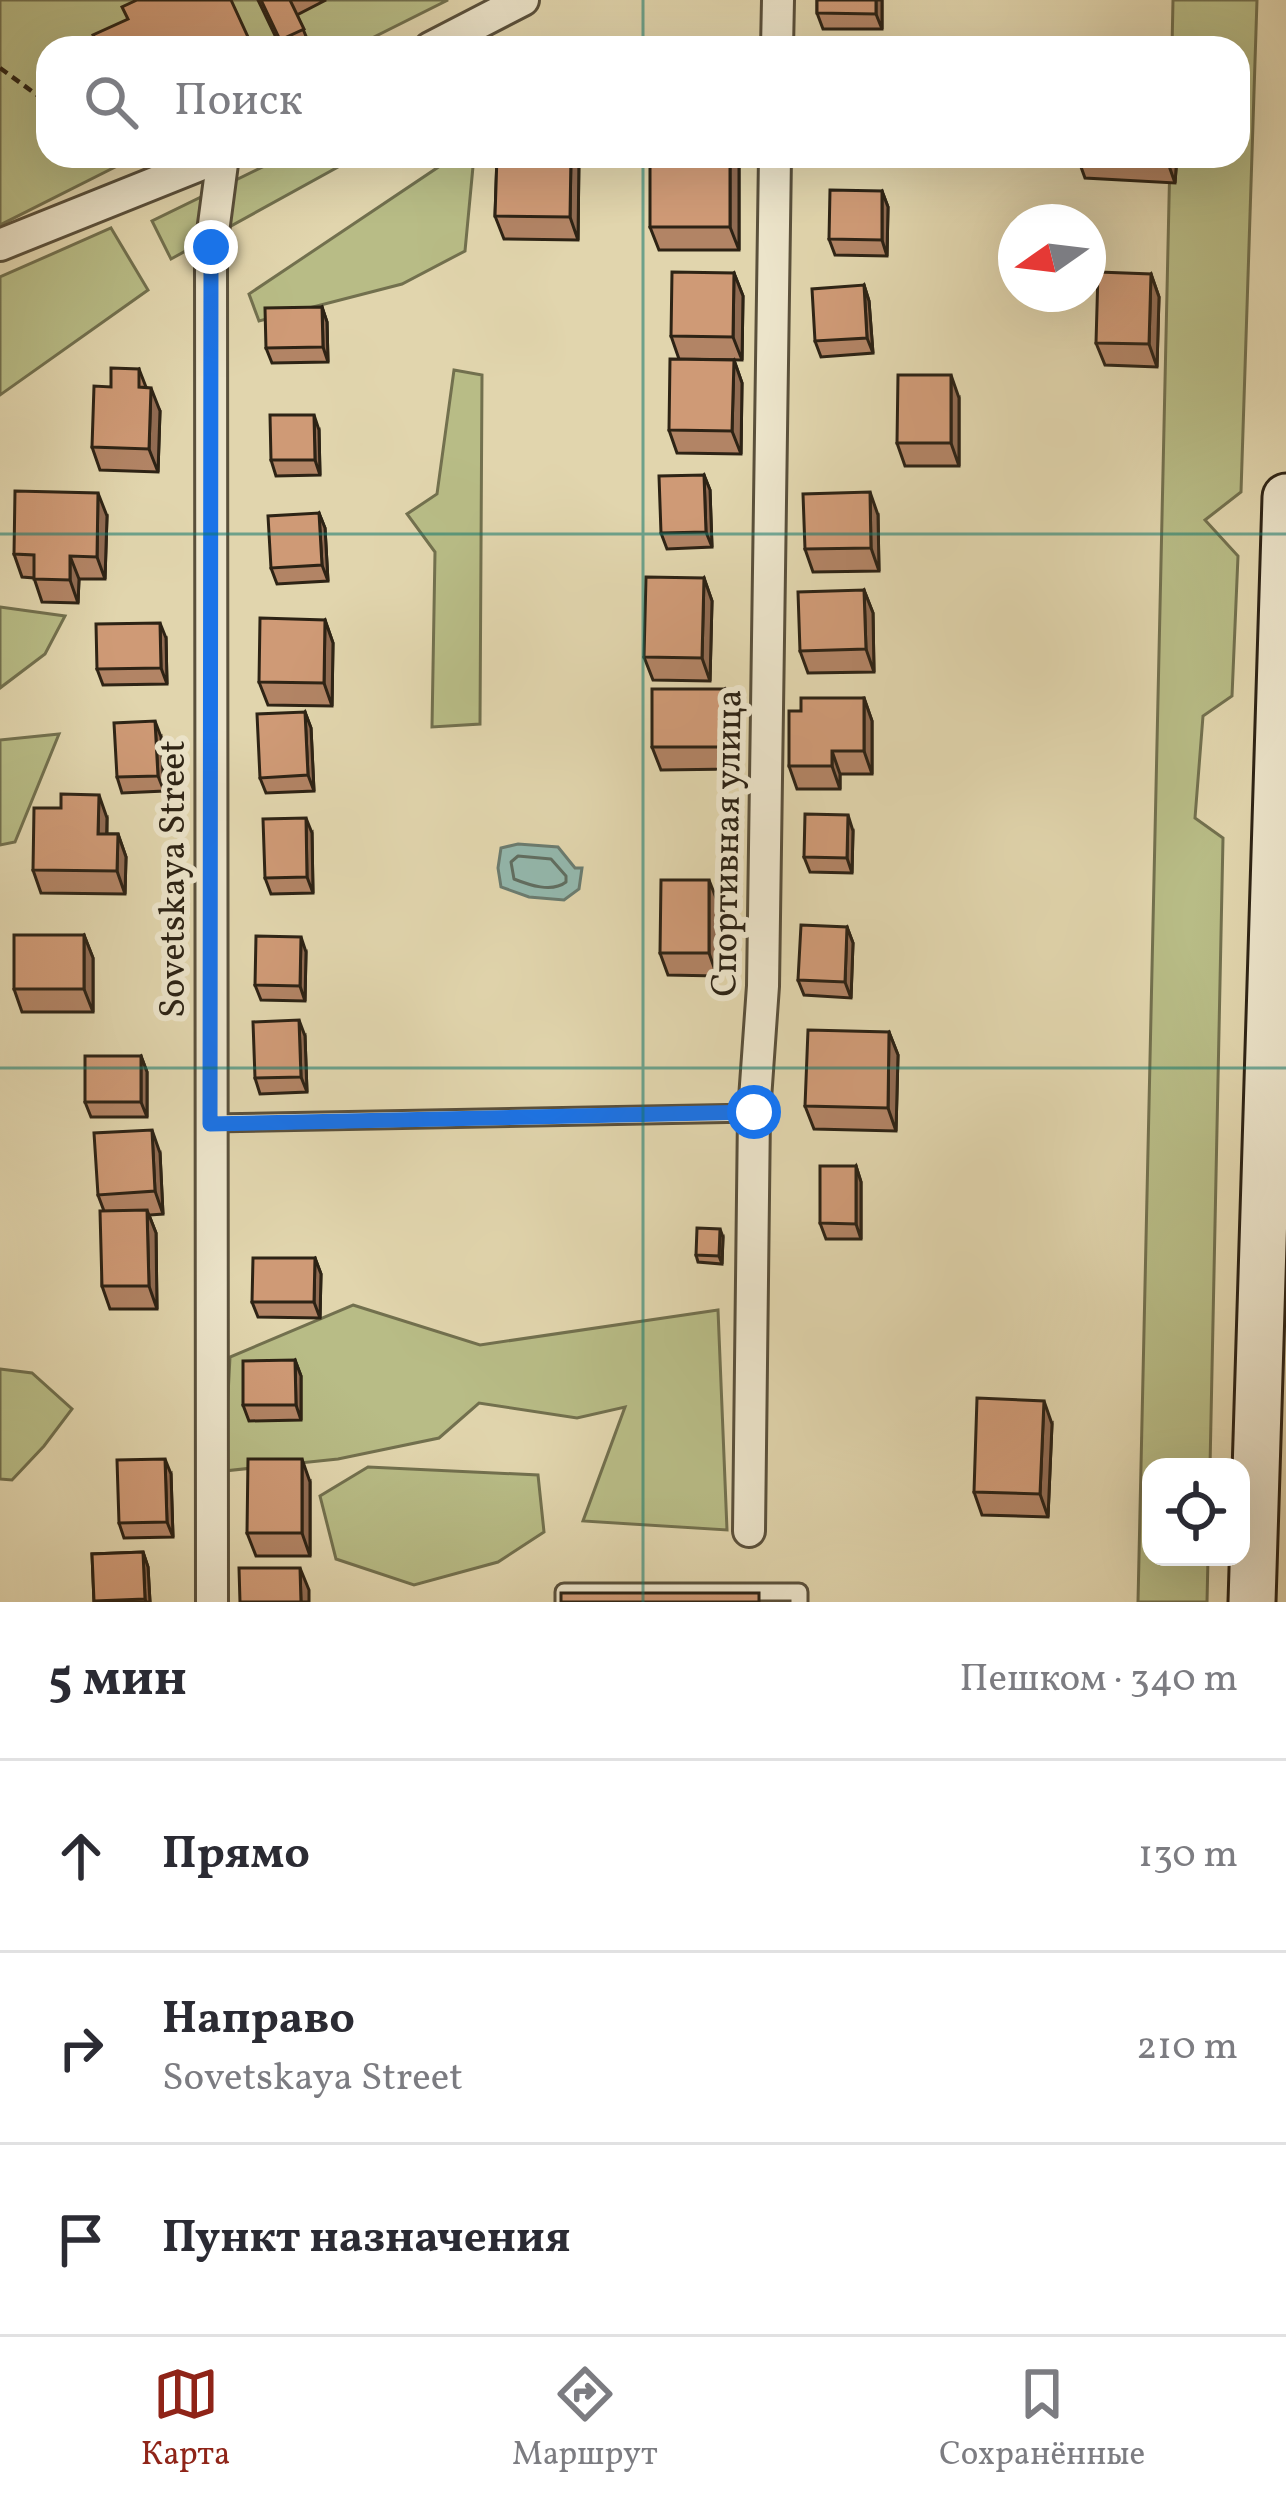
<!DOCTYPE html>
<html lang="ru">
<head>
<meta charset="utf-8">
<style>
  :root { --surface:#fff; --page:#f7f7f7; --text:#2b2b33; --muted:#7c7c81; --line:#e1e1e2; --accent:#8f2418 }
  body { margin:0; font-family:Vollkorn,serif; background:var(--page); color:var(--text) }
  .controls { position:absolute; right:36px; bottom:36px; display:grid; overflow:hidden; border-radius:24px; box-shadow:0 12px 48px #0002 }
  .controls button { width:108px; height:108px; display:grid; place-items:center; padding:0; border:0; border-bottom:3px solid var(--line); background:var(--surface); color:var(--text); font:60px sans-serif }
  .compass { position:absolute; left:998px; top:204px; width:108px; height:108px; border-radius:50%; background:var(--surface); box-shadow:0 12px 48px #0002; rotate:256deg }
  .stop { position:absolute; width:36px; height:36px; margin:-27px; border:9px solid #1a73e8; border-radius:50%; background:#fff }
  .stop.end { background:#1a73e8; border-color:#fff; box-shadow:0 3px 12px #0008 }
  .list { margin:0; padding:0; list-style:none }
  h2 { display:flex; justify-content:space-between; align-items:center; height:156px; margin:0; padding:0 48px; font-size:51px }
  h2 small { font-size:39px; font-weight:400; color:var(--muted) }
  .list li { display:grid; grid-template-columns:78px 1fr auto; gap:36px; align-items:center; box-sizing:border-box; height:192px; padding:0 48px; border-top:3px solid var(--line) }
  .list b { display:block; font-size:45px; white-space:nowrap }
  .list p { margin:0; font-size:39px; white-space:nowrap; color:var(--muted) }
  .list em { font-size:39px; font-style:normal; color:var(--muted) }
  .icon { flex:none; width:66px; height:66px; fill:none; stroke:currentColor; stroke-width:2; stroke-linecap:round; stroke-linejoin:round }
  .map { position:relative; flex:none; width:1286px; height:1602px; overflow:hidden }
  .search { position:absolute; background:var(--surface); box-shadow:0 12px 48px #0002; left:36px; right:36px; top:36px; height:132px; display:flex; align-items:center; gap:30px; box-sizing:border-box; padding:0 42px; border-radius:36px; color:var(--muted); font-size:45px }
  .sheet { height:732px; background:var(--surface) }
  nav { display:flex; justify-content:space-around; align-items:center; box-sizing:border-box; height:168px; border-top:3px solid var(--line); background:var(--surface); font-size:33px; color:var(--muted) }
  nav a { display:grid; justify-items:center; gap:6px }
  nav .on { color:var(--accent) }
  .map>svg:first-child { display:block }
  .green { fill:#b8bc86; stroke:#72704e; stroke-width:3 }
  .water { fill:#94b8ad; stroke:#6b7c70; stroke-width:3 }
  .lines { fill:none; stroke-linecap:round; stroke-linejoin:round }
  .shore { stroke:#606e61; stroke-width:3 }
  .lane-casing { stroke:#5a503b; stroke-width:21 }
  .street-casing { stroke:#5a503b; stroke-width:36 }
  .secondary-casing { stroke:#2d2315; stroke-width:51 }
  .path { stroke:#2d2315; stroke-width:4.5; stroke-dasharray:9 6; stroke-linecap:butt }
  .lane { stroke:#ece4ca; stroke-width:15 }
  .street { stroke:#ece4ca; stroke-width:30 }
  .secondary { stroke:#ece4ca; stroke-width:45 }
  .wall { fill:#b28465; stroke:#2d2315; stroke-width:3 }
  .shaded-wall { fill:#916c53; stroke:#2d2315; stroke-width:3 }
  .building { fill:#cf9a76; stroke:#2d2315; stroke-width:3 }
  .route { stroke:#1a73e8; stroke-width:15 }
  .grid { fill:none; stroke:#0f766e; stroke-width:3; stroke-opacity:0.55 }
  .labels { text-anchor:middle; stroke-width:12; stroke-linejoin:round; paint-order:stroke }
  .street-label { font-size:36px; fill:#2d2315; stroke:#ece4ca }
</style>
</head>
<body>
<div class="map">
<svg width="1286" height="1602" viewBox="0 0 1286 1602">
  <rect width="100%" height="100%" fill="#e1d5ad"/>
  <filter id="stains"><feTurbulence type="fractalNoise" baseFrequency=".00167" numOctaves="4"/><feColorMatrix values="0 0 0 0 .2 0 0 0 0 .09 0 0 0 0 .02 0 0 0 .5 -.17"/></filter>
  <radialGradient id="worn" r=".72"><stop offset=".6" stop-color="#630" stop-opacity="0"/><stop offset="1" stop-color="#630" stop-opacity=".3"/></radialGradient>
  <g class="green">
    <polygon points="0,0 448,0 352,48 48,48 48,156 137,156 0,225"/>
    <polygon points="1173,0 1257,0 1241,492 1205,520 1238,556 1232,696 1203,716 1195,818 1223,838 1210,1467 1151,1467 1151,1557 1208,1557 1207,1602 1138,1602 1170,156 1238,156 1238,48 1172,48"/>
    <polygon points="285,156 358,156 171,259 152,221"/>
    <polygon points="474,156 465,251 402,284 259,321 249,294 443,164"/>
    <polygon points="111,228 148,290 0,395 0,277"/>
    <polygon points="454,370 482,375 480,724 432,727 435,552 407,514 437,494"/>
    <polygon points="0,607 65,616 45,654 0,688"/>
    <polygon points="59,734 15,842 0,845 0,740"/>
    <polygon points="353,1305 480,1345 718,1310 727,1530 583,1521 625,1407 577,1418 479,1403 439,1438 338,1459 224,1471 230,1357"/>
    <polygon points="0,1369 32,1373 72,1409 44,1446 12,1480 0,1479"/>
    <polygon points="368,1467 538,1475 544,1532 498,1562 414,1585 336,1559 320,1496"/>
  </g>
  <polygon class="water" points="518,844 558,847 575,868 582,868 579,889 564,900 529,897 501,887 498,868 501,848"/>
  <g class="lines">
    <path class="shore" d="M518,856l33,3 15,17v6c-14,11 -37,3 -52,-3l-3,-17z"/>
    <defs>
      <g id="lane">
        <polyline points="211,1123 754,1113"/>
        <polyline points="564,1602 564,1592 799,1592 799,1602"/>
      </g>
      <g id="street">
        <polyline points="430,48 523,0"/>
        <polyline points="777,48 778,0"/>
        <polyline points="0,245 222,156"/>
        <polyline points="749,1531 754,1113 763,986 775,156"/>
        <polyline points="212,1602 211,247 223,156"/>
      </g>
      <polyline id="secondary" points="1252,1602 1286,497"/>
    </defs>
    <use href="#lane" class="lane-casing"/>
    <use href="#street" class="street-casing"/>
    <use href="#secondary" class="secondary-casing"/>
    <polyline class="path" points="0,68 48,103"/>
    <use href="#lane" class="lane"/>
    <use href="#street" class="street"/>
    <use href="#secondary" class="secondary"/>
  </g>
  <g class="wall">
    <polygon points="258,0 326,0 297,15 311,48 281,48"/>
    <polygon points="817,0 882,0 882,29 823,29 817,13"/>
    <polygon points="497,156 579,156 578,240 504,239 495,216"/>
    <polygon points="830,156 887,156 887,165 833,165"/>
    <polygon points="1077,156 1177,156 1175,183 1085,178"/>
    <polygon points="739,165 739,250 659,250 650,227"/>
    <polygon points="882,191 888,207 887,256 835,255 829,239"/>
    <polygon points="734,273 743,296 742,360 679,359 671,336"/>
    <polygon points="1151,274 1159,297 1157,367 1105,365 1096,343"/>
    <polygon points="864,285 869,301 873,353 821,357 815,341"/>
    <polygon points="322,307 327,322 328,362 272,363 266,348"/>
    <polygon points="734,360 742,383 741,454 677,453 669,430"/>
    <polygon points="139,369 146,387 160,411 158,472 100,470 92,447 111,387"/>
    <polygon points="959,398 959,466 905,466 897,443"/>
    <polygon points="319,430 320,475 276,476 271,460"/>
    <polygon points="704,475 710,490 712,547 667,549 661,533"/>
    <polygon points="319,513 325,528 328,581 277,584 271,568"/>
    <polygon points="878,515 879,571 813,572 805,549"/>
    <polygon points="107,516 105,579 79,579 78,603 42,602 34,578 22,577 14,554"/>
    <polygon points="704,578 712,601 710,681 653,680 644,657"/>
    <polygon points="864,590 873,613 874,672 808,673 800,651"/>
    <polygon points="325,620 333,643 332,706 268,705 259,682"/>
    <polygon points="166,638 167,684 103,685 97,669"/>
    <polygon points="725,689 734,712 734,769 661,770 652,747"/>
    <polygon points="864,698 872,721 872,774 840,774 840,789 797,789 789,766 801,711"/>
    <polygon points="305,712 311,728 314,791 266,793 260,778"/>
    <polygon points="161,737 164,791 122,793 117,777"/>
    <polygon points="107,818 107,834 118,834 126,857 125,894 41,893 33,870"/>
    <polygon points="853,831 852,873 810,872 804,857"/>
    <polygon points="312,833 313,893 271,894 265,878"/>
    <polygon points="718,903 717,976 668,975 660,953"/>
    <polygon points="847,927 853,943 851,998 804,995 798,980"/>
    <polygon points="84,935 93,958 93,1012 22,1012 14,989"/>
    <polygon points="306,952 305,1001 261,1000 255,985"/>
    <polygon points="889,1032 898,1055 896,1131 814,1129 805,1106"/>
    <polygon points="305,1036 307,1092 260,1094 255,1078"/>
    <polygon points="141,1056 147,1072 147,1117 91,1117 85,1102"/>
    <polygon points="160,1153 163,1214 149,1215 156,1233 157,1309 110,1309 102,1286 104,1211 98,1195"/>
    <polygon points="856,1166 861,1182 861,1239 826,1239 820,1223"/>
    <polygon points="723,1237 722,1264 698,1262 696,1255"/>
    <polygon points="315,1258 321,1274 320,1318 258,1317 252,1302"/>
    <polygon points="295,1360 301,1376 301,1420 249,1421 243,1405"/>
    <polygon points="1052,1424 1048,1517 982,1515 974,1492"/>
    <polygon points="171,1474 173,1537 124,1538 119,1523"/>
    <polygon points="310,1482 310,1556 256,1556 247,1533"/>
    <polygon points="143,1552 148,1567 150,1602 94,1602 92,1554"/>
  </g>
  <g class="shaded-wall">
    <polygon points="876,0 882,0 882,29 876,14"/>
    <polygon points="571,156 579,156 578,240 570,217"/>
    <polygon points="730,156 735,156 739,165 739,250 730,227"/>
    <polygon points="1167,156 1177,156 1175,183 1167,160"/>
    <polygon points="882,191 888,207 887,256 882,240"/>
    <polygon points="734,273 743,296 742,360 733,337"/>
    <polygon points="1151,274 1159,297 1157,367 1149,344"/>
    <polygon points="864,285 869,301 873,353 867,338"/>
    <polygon points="322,307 327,322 328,362 323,347"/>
    <polygon points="734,360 742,383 741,454 732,431"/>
    <polygon points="951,375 959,398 959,466 951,443"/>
    <polygon points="151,388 160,411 158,472 149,449"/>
    <polygon points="314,415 319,430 320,475 315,460"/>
    <polygon points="704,475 710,490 712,547 706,532"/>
    <polygon points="870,492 878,515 879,571 871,548"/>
    <polygon points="98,493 107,516 105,579 97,557"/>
    <polygon points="319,513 325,528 328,581 322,565"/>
    <polygon points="70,556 79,579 78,603 70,580"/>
    <polygon points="704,578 712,601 710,681 702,658"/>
    <polygon points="864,590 873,613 874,672 866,649"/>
    <polygon points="325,620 333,643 332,706 324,683"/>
    <polygon points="160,623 166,638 167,684 161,668"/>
    <polygon points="725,689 734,712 734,769 725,747"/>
    <polygon points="864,698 872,721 872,774 864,751"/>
    <polygon points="305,712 311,728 314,791 308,775"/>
    <polygon points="155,721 161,737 164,791 158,776"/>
    <polygon points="832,751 840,774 840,789 832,766"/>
    <polygon points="99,795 107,818 106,856 98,834"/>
    <polygon points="848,815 853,831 852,873 847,858"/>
    <polygon points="306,818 312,833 313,893 307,877"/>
    <polygon points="118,834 126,857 125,894 117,871"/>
    <polygon points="709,880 718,903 717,976 709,953"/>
    <polygon points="847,927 853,943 851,998 845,982"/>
    <polygon points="84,935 93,958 93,1012 84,989"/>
    <polygon points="301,937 306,952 305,1001 300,986"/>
    <polygon points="299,1020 305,1036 307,1092 301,1077"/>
    <polygon points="889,1032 898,1055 896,1131 888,1108"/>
    <polygon points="141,1056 147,1072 147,1117 141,1102"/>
    <polygon points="152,1130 160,1153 163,1214 155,1191"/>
    <polygon points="856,1166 861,1182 861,1239 856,1224"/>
    <polygon points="147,1210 156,1233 157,1309 149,1286"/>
    <polygon points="720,1229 723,1237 722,1264 719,1256"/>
    <polygon points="315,1258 321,1274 320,1318 314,1302"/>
    <polygon points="295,1360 301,1376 301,1420 296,1405"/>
    <polygon points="1044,1401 1052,1424 1048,1517 1040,1494"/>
    <polygon points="165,1459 171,1474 173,1537 167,1522"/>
    <polygon points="302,1459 310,1482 310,1556 302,1533"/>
    <polygon points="143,1552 148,1567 150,1602 146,1602 145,1599"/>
    <polygon points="300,1568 309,1590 309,1602 301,1602"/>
  </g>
  <g class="building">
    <polygon points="137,0 231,0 253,48 99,48 93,35 128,19 122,7"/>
    <polygon points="261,0 290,0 304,29 280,40"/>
    <polygon points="817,0 876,0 876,14 817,13"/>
    <polygon points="497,156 571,156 570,217 495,216"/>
    <rect x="650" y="156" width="80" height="71"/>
    <polygon points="1092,156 1167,156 1167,160"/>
    <polygon points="830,190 882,191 882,240 829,239"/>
    <polygon points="672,272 734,273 733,337 671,336"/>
    <polygon points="1098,272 1151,274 1149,344 1096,343"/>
    <polygon points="864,285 867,338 815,341 812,289"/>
    <polygon points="322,307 323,347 266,348 265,308"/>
    <polygon points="670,359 734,360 732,431 669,430"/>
    <polygon points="111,368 139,369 139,387 151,388 149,449 92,447 94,386 111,387"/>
    <polygon points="898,375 951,375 951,443 897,443"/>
    <polygon points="270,415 314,415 315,460 271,460"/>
    <polygon points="704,475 706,532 661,533 659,476"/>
    <polygon points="15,491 98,493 97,557 70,556 70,580 34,579 34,555 14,554"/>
    <polygon points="870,492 871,548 805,549 803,494"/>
    <polygon points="319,513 322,565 271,568 268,516"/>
    <polygon points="646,577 704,578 702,658 644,657"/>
    <polygon points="864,590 866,649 800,651 798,592"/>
    <polygon points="260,618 325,620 324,683 259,682"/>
    <polygon points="160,623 161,668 97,669 96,624"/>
    <rect x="652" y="689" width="73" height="58"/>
    <polygon points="801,698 864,698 864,751 832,751 832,766 789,766 789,711 801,711"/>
    <polygon points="305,712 308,775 260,778 257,714"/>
    <polygon points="155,721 158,776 117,777 114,723"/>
    <polygon points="61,794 99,795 98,834 118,834 117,871 33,870 34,808 61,808"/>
    <polygon points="805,814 848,815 847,858 804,857"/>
    <polygon points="306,818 307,877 265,878 263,819"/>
    <polygon points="661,880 709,880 709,953 660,953"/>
    <polygon points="801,925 847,927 845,982 798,980"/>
    <rect x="14" y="935" width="70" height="54"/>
    <polygon points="256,936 301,937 300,986 255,985"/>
    <polygon points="299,1020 301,1077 255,1078 253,1022"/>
    <polygon points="808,1030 889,1032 888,1108 805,1106"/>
    <rect x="85" y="1056" width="56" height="46"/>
    <polygon points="152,1130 155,1191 98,1195 94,1133"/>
    <polygon points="820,1166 856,1166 856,1224 820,1223"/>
    <polygon points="147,1210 149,1286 102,1286 100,1211"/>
    <polygon points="697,1228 720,1229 719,1256 696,1255"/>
    <polygon points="253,1258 315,1258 314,1302 252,1302"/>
    <polygon points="295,1360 296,1405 243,1405 243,1361"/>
    <polygon points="977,1398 1044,1401 1040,1494 974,1492"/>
    <polygon points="165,1459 167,1522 119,1523 117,1460"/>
    <polygon points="248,1459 302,1459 302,1533 247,1533"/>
    <polygon points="143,1552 145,1599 94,1601 92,1554"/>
    <polygon points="239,1568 300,1568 301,1602 240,1602"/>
    <rect x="561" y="1593" width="198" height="9"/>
  </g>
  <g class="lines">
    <polyline class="route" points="211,247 210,1124 754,1112"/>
  </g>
  <path class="grid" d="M643,0v48M643,156v1446M0,534h1286M0,1068h1286"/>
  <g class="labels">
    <g class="street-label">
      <text transform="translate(725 843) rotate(-89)" y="13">Спортивная улица</text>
      <text transform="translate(171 879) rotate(-90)" y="13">Sovetskaya Street</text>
    </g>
  </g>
  <rect width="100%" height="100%" filter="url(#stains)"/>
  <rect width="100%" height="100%" fill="url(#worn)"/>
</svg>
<div class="controls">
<button><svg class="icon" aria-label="locate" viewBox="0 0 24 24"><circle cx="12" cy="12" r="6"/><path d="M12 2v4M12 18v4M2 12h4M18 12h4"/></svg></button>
</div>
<svg class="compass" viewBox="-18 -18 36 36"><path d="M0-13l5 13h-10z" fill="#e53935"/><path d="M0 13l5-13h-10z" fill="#7c7c81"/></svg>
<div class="stop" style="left:754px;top:1112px"></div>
<div class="stop end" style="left:211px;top:247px"></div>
<div class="search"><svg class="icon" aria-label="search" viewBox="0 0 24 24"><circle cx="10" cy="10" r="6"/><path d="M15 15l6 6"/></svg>Поиск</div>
</div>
<section class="sheet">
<h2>5 мин<small>Пешком · 340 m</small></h2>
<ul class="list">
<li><svg class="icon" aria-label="ahead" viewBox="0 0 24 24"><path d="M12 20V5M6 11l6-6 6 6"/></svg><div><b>Прямо</b></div><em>130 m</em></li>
<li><svg class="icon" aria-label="right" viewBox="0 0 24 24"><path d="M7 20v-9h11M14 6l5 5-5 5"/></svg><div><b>Направо</b><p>Sovetskaya Street</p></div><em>210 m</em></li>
<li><svg class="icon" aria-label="arrive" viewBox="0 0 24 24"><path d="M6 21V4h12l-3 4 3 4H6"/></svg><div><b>Пункт назначения</b></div></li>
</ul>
</section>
<nav>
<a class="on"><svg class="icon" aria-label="map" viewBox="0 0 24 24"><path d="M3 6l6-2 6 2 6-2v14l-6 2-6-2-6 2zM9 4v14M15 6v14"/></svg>Карта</a>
<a><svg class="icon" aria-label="directions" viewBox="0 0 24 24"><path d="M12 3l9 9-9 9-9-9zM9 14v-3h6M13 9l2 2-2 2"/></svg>Маршрут</a>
<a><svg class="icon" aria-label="saved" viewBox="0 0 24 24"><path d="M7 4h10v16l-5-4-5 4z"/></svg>Сохранённые</a>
</nav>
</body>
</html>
